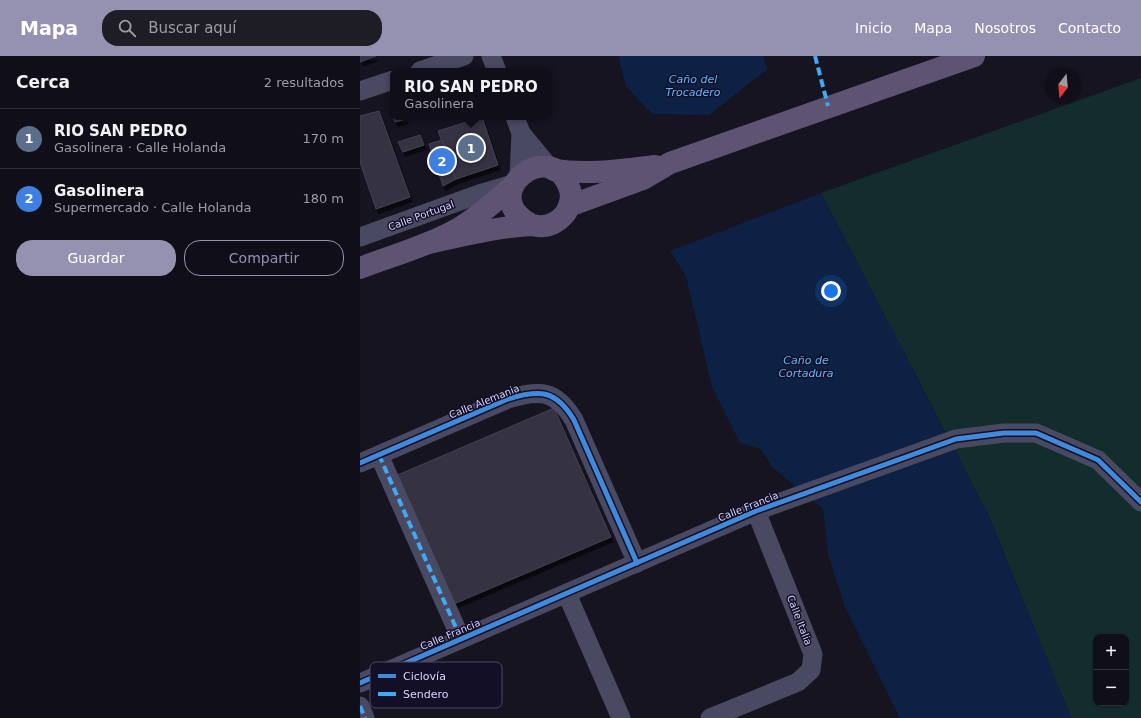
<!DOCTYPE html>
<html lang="es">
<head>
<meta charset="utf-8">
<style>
  :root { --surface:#100f19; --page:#1e1d26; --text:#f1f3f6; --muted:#9c9ca2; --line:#302f38; --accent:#9591b1 }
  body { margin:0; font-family:"DejaVu Sans",sans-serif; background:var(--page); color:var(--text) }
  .controls { position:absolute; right:12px; bottom:12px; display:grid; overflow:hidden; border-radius:8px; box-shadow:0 1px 3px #0004 }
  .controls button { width:36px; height:36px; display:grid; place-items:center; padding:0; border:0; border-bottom:1px solid var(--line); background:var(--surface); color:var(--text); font:20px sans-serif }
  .compass { position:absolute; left:685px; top:12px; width:36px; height:36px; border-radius:50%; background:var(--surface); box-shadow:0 1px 3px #0004; rotate:196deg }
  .you { position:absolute; left:471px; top:235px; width:14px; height:14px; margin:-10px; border:3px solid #fff; border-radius:50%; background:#1a73e8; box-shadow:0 0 0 6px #1a73e833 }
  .badge { display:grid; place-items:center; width:26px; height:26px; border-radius:50%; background:var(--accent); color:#fff; font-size:13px; font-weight:700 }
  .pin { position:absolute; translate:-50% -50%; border:2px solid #fff; box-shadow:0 1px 4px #0006 }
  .popup { position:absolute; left:30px; top:12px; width:162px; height:52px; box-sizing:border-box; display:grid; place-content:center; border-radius:8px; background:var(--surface); filter:drop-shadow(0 1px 3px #0005); font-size:13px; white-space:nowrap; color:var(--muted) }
  .popup b { font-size:15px; color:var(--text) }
  .popup::after { content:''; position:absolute; left:50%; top:100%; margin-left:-8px; border:8px solid transparent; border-top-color:var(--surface) }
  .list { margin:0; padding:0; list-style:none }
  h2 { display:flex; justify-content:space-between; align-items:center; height:52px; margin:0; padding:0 16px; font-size:17px }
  h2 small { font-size:13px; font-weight:400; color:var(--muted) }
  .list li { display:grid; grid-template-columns:26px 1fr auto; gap:12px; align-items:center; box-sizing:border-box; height:60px; padding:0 16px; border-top:1px solid var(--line) }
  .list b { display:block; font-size:15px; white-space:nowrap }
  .list p { margin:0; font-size:13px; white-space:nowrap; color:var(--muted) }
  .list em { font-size:13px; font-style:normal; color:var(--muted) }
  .actions { display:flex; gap:8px; padding:12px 16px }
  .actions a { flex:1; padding:9px 0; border:1px solid var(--accent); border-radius:16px; text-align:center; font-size:14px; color:var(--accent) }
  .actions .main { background:var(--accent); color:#fff }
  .icon { flex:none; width:22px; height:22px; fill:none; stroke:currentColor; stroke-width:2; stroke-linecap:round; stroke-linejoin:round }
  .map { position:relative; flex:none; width:781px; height:662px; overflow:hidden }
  header { display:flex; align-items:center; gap:24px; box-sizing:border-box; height:56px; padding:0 20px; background:var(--accent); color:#fff }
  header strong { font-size:19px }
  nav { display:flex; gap:22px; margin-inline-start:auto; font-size:14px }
  .search { width:280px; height:36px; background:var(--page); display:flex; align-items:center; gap:10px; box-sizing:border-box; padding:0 14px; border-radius:16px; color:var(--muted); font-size:15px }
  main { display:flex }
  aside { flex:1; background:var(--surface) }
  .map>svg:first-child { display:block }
  .green { fill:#132c2d; fill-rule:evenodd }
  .water { fill:#0d2144 }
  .building { fill:#343243; stroke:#433f54; filter:url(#shadow) }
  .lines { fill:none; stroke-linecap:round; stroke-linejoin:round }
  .minor { stroke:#4a4962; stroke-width:19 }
  .major { stroke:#5e5373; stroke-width:22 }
  .quiet { stroke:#3fa9f5; stroke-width:4; stroke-dasharray:8 4; stroke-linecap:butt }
  .cycleway-casing { stroke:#130f26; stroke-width:8 }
  .cycleway { stroke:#408adc; stroke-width:5 }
  .labels { text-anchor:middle; stroke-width:3; stroke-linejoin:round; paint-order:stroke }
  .street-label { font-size:10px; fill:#d9d4ff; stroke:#130f26 }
  .water-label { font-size:11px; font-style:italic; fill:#62b6ff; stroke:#130f26 }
  .key { fill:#130f26; stroke:#4e4a67; stroke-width:1 }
  .key-label { font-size:11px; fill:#d9d4ff }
</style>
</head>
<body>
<header>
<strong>Mapa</strong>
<div class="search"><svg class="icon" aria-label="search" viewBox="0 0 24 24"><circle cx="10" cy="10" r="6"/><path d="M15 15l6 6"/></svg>Buscar aquí</div>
<nav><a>Inicio</a><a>Mapa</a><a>Nosotros</a><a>Contacto</a></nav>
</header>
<main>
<aside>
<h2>Cerca<small>2 resultados</small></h2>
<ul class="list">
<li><span class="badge" style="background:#5c6f8a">1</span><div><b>RIO SAN PEDRO</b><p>Gasolinera · Calle Holanda</p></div><em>170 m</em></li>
<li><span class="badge" style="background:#3f7fe0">2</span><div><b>Gasolinera</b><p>Supermercado · Calle Holanda</p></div><em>180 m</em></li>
</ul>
<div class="actions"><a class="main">Guardar</a><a>Compartir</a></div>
</aside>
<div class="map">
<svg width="781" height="662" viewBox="0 0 781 662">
  <defs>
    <filter id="shadow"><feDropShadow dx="2.5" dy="4.5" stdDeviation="0" flood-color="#0009"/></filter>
  </defs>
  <rect width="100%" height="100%" fill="#161421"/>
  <path class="green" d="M781,22v640h-70l-83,-204 -167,-321zM736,581h30v66h-30z"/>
  <g class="water">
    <polygon points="258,0 403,0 408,13 349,59 292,58 266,30"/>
    <polygon points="461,137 628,458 711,662 540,662 485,551 468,498 463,453 412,411 401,393 380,387 352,331 326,220 310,195"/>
  </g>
  <g class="building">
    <polygon points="0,0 16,0 0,6"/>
    <polygon points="19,55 50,141 16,153 0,106 0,60"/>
    <polygon points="33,61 45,61 46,63 35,66"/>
    <polygon points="122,61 138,109 96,123 78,75"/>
    <polygon points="60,79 64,89 43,96 38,86"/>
    <polygon points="82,84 96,123 83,130 69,88"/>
    <polygon points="194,352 251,481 89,550 33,421"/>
  </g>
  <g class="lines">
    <g class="minor">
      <polyline points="131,0 137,15"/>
      <polyline points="60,15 104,0"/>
      <polyline points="0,35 33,24"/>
      <polyline points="155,61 161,77 190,112"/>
      <polyline points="159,120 161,77"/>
      <polyline points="0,181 122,137 153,128"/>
      <polyline points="19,399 101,583"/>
      <path d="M0,407l148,-64c32,-10 48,-9 66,21l63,143"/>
      <polyline points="207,538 261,662"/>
      <polyline points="0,627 396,455 596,383 644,377 676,377 738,404 781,446"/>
      <polyline points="0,650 5,662"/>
      <polyline points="350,662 438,626 451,614 453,598 396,455"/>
    </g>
    <g class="major">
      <path d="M194,114c33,5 67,0 101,-4"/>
      <polyline points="209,150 283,123 310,107 614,0"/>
      <path d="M68,187c34,-7 68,-16 103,-18 4,0 8,2 12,1 7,0 16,-5 21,-11 6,-7 9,-19 5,-28 -19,-52 -95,8 -37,38"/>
      <path d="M0,212c31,-12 65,-21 94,-37 22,-12 40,-29 59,-45"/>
    </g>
    <g class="quiet">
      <polyline points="455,0 468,50"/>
      <polyline points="19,399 101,583"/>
      <polyline points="0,650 5,662"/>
    </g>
    <defs>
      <g id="cycleway">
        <path d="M0,407l148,-64c32,-10 48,-9 66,21l63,143"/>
        <polyline points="0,627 396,455 596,383 644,377 676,377 738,404 781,446"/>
      </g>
    </defs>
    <use href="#cycleway" class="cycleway-casing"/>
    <use href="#cycleway" class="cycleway"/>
  </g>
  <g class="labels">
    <g class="street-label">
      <text transform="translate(61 159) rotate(-20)" y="4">Calle Portugal</text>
      <text transform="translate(124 345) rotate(-22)" y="4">Calle Alemania</text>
      <text transform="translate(388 450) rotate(-22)" y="4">Calle Francia</text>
      <text transform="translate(440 564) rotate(69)" y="4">Calle Italia</text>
      <text transform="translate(90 578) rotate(-23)" y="4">Calle Francia</text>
    </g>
    <g class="water-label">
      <text x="333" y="27">Caño del<tspan x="333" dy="13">Trocadero</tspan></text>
      <text x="446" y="308">Caño de<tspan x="446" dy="13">Cortadura</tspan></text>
    </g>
  </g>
  <rect x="10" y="606" width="132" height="46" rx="6" class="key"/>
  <rect x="18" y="618" width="18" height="4" fill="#408adc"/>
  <rect x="18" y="636" width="18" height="4" fill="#3fa9f5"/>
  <g class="key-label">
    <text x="43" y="624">Ciclovía</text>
    <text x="43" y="642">Sendero</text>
  </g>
</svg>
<div class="controls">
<button>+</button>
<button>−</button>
</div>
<svg class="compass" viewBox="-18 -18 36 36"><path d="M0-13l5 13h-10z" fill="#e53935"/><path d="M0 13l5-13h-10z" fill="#9c9ca2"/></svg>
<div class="you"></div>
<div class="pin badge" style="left:111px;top:92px;background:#5c6f8a">1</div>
<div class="popup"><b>RIO SAN PEDRO</b>Gasolinera</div>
<div class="pin badge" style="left:82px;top:105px;background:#3f7fe0">2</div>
</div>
</main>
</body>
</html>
